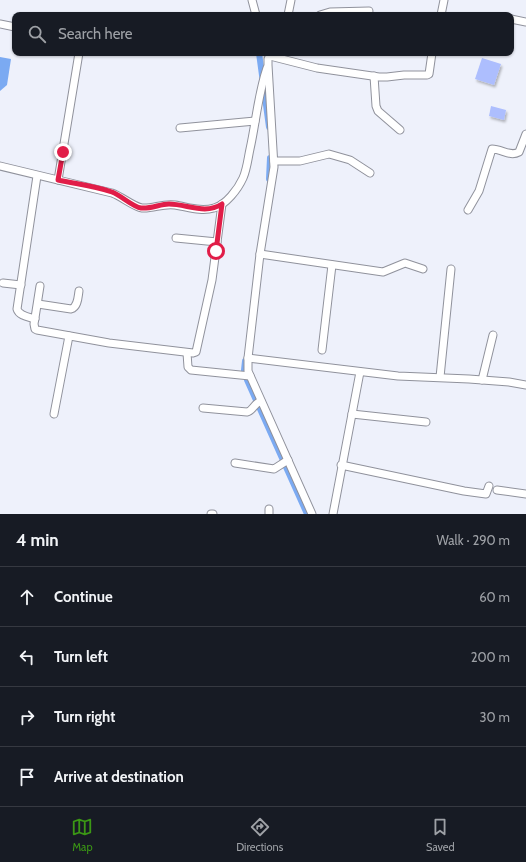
<!DOCTYPE html>
<html lang="en">
<head>
<meta charset="utf-8">
<style>
  :root { --surface:#171b24; --page:#242831; --text:#f1f3f6; --muted:#9ea1a6; --line:#363941; --accent:#3b9715 }
  body { margin:0; font-family:Cabin,sans-serif; background:var(--page); color:var(--text) }
  .stop { position:absolute; width:12px; height:12px; margin:-9px; border:3px solid #e11d48; border-radius:50%; background:#fff }
  .stop.end { background:#e11d48; border-color:#fff; box-shadow:0 1px 4px #0008 }
  .list { margin:0; padding:0; list-style:none }
  h2 { display:flex; justify-content:space-between; align-items:center; height:52px; margin:0; padding:0 16px; font-size:17px }
  h2 small { font-size:13px; font-weight:400; color:var(--muted) }
  .list li { display:grid; grid-template-columns:26px 1fr auto; gap:12px; align-items:center; box-sizing:border-box; height:60px; padding:0 16px; border-top:1px solid var(--line) }
  .list b { display:block; font-size:15px; white-space:nowrap }
  .list em { font-size:13px; font-style:normal; color:var(--muted) }
  .icon { flex:none; width:22px; height:22px; fill:none; stroke:currentColor; stroke-width:2; stroke-linecap:round; stroke-linejoin:round }
  .map { position:relative; flex:none; width:526px; height:514px; overflow:hidden }
  .search { position:absolute; background:var(--surface); box-shadow:0 1px 3px #0004; left:12px; right:12px; top:12px; height:44px; display:flex; align-items:center; gap:10px; box-sizing:border-box; padding:0 14px; border-radius:8px; color:var(--muted); font-size:15px }
  .sheet { height:292px; background:var(--surface) }
  nav { display:flex; justify-content:space-around; align-items:center; box-sizing:border-box; height:56px; border-top:1px solid var(--line); background:var(--surface); font-size:11px; color:var(--muted) }
  nav a { display:grid; justify-items:center; gap:2px }
  nav .on { color:var(--accent) }
  .map>svg:first-child { display:block }
  .water { fill:#7baaf2 }
  .lines { fill:none; stroke-linecap:round; stroke-linejoin:round }
  .canal { stroke:#7baaf2; stroke-width:6 }
  .building { fill:#adbefe; filter:url(#shadow) }
  .minor-casing { stroke:#90929c; stroke-width:9 }
  .minor { stroke:#fff; stroke-width:7 }
  .route { stroke:#e11d48; stroke-width:5 }
</style>
</head>
<body>
<div class="map">
<svg width="526" height="514" viewBox="0 0 526 514">
  <defs>
    <filter id="shadow"><feDropShadow dx="1.5" dy="2.5" stdDeviation="1" flood-color="#0004"/></filter>
  </defs>
  <rect width="100%" height="100%" fill="#eef1fb"/>
  <polygon class="water" points="0,57 11,59 7,85 0,91"/>
  <g class="lines">
    <g class="canal">
      <polyline points="259,53 269,127"/>
      <polyline points="269,179 270,158"/>
      <polyline points="245,361 244,370 247,380 307,514"/>
    </g>
  </g>
  <g class="building">
    <polygon points="482,58 501,64 494,85 475,79"/>
    <polygon points="491,106 506,110 504,120 489,116"/>
  </g>
  <g class="lines">
    <defs>
      <g id="minor">
        <polyline points="252,0 256,15"/>
        <polyline points="288,15 291,0"/>
        <polyline points="320,15 330,12 369,11"/>
        <polyline points="441,15 444,0"/>
        <polyline points="511,19 526,22"/>
        <polyline points="0,24 15,27"/>
        <polyline points="271,53 268,59 268,65 274,167 260,254 248,358 248,371 312,514"/>
        <polyline points="270,56 317,68 379,77 387,77 404,75 427,75 429,74 432,53"/>
        <polyline points="374,76 376,106 378,111 400,130"/>
        <polyline points="180,128 255,121"/>
        <polyline points="274,161 300,161 329,154 350,160 370,173"/>
        <path d="M0,166l112,27c9,3 22,14 30,15 11,1 21,-5 33,-3 13,2 26,7 39,3 12,-3 24,-19 29,-30 4,-9 5,-20 7,-29 6,-27 8,-55 17,-81"/>
        <polyline points="58,180 79,53"/>
        <path d="M468,210l11,-19 13,-42c10,0 18,8 27,3l7,-18"/>
        <polyline points="176,238 217,242"/>
        <polyline points="260,254 383,272 405,263 423,269"/>
        <polyline points="3,283 21,285"/>
        <polyline points="40,286 34,324 35,329 37,330 109,343 193,353 196,352 212,280 222,204"/>
        <path d="M38,304l33,5c7,-2 7,-12 8,-18"/>
        <path d="M35,319c-6,-2 -16,-3 -18,-10l20,-133"/>
        <polyline points="322,350 332,265"/>
        <polyline points="187,353 188,367 191,370 250,376"/>
        <polyline points="248,358 398,376 469,379 509,382 526,385"/>
        <polyline points="440,377 451,269"/>
        <polyline points="482,380 493,335"/>
        <path d="M203,408l44,4c6,-1 6,-8 14,-11"/>
        <polyline points="54,414 69,336"/>
        <polyline points="352,414 426,422"/>
        <polyline points="235,463 274,469 288,460"/>
        <polyline points="341,465 464,491 486,494 489,486"/>
        <polyline points="497,490 526,494"/>
        <polyline points="211,514 213,514"/>
        <polyline points="269,514 269,509"/>
        <polyline points="333,514 360,372"/>
      </g>
    </defs>
    <use href="#minor" class="minor-casing"/>
    <use href="#minor" class="minor"/>
  </g>
  <g class="lines">
    <path class="route" d="M63,152l-5,28c18,4 37,6 54,12 10,4 21,15 29,16 10,1 19,-4 28,-4 18,0 36,11 53,0l-6,47"/>
  </g>
</svg>
<div class="stop" style="left:216px;top:251px"></div>
<div class="stop end" style="left:63px;top:152px"></div>
<div class="search"><svg class="icon" aria-label="search" viewBox="0 0 24 24"><circle cx="10" cy="10" r="6"/><path d="M15 15l6 6"/></svg>Search here</div>
</div>
<section class="sheet">
<h2>4 min<small>Walk · 290 m</small></h2>
<ul class="list">
<li><svg class="icon" aria-label="ahead" viewBox="0 0 24 24"><path d="M12 20V5M6 11l6-6 6 6"/></svg><div><b>Continue</b></div><em>60 m</em></li>
<li><svg class="icon" aria-label="left" viewBox="0 0 24 24"><path d="M17 20v-9H6M10 6l-5 5 5 5"/></svg><div><b>Turn left</b></div><em>200 m</em></li>
<li><svg class="icon" aria-label="right" viewBox="0 0 24 24"><path d="M7 20v-9h11M14 6l5 5-5 5"/></svg><div><b>Turn right</b></div><em>30 m</em></li>
<li><svg class="icon" aria-label="arrive" viewBox="0 0 24 24"><path d="M6 21V4h12l-3 4 3 4H6"/></svg><div><b>Arrive at destination</b></div></li>
</ul>
</section>
<nav>
<a class="on"><svg class="icon" aria-label="map" viewBox="0 0 24 24"><path d="M3 6l6-2 6 2 6-2v14l-6 2-6-2-6 2zM9 4v14M15 6v14"/></svg>Map</a>
<a><svg class="icon" aria-label="directions" viewBox="0 0 24 24"><path d="M12 3l9 9-9 9-9-9zM9 14v-3h6M13 9l2 2-2 2"/></svg>Directions</a>
<a><svg class="icon" aria-label="saved" viewBox="0 0 24 24"><path d="M7 4h10v16l-5-4-5 4z"/></svg>Saved</a>
</nav>
</body>
</html>
